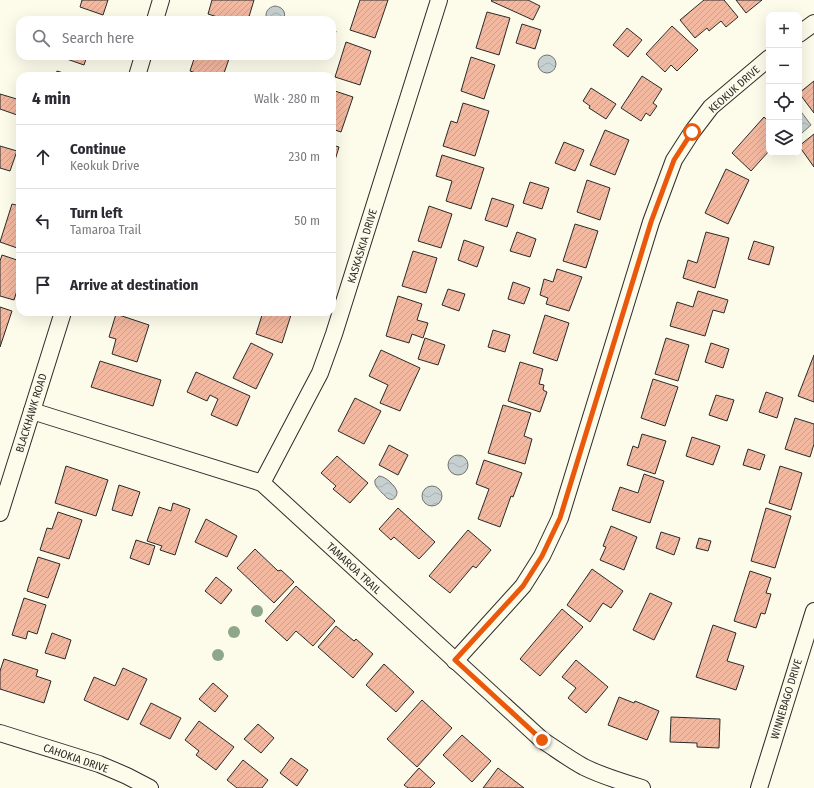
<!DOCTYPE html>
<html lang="en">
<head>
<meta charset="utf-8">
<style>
  :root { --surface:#fff; --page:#f7f7f7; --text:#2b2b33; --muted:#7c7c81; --line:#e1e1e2 }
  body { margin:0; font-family:"Fira Sans Condensed",sans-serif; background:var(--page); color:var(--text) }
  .controls { position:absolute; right:12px; top:12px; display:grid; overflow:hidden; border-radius:8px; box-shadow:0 4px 16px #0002 }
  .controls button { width:36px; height:36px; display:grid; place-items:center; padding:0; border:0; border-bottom:1px solid var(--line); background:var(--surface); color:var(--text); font:20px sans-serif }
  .stop { position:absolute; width:12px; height:12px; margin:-9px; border:3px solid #ea580c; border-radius:50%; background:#fff }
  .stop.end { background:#ea580c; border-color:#fff; box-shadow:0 1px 4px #0008 }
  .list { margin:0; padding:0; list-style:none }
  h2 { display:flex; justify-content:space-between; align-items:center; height:52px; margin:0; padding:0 16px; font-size:17px }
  h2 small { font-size:13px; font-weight:400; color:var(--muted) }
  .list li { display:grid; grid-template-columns:26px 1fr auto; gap:12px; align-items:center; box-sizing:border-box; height:64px; padding:0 16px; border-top:1px solid var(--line) }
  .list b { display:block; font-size:15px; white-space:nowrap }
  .list p { margin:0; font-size:13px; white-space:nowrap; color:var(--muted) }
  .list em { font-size:13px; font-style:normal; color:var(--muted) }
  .icon { flex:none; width:22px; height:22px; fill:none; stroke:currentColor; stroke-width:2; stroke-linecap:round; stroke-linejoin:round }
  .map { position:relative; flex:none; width:814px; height:788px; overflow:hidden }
  .search { position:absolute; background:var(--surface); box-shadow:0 4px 16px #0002; left:16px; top:16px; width:320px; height:44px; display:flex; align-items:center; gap:10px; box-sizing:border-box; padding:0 14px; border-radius:12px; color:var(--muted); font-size:15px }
  .panel { position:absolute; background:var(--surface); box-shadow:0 4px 16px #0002; left:16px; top:72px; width:320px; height:244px; border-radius:12px }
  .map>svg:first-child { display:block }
  .water { fill:url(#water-waves); stroke:#74746e }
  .building { fill:url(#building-hatch); stroke:#2b2b2b }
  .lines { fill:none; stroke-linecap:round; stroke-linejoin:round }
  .street-casing { stroke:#2b2b2b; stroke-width:18 }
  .street { stroke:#fdfbea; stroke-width:16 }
  .tree { fill:#8ea78a }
  .route { stroke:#ea580c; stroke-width:5 }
  .labels { text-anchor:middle; stroke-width:3; stroke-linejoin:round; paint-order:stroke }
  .street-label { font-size:11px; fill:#2b2b2b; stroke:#fdfbea }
</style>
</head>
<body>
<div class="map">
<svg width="814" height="788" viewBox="0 0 814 788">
  <defs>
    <pattern id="water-waves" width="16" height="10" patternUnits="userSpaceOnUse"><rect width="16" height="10" fill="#c7d0d0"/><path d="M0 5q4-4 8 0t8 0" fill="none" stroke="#abb3b3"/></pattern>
    <pattern id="building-hatch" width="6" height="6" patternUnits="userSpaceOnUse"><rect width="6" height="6" fill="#f2b8a0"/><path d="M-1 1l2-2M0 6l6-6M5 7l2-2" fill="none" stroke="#d09e8a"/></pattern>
  </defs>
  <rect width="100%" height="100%" fill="#fdfbea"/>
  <g class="water">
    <path d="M275,6c8,1 11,6 9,13l-17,1c-3,-7 1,-13 8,-14z"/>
    <circle cx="547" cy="64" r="9"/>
    <polygon points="799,109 811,125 802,133 799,129"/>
    <circle cx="458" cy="465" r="10"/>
    <path d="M379,476c6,0 17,10 18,16 0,4 -3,9 -8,7 -3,-1 -5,-5 -7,-6 -4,-5 -8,-7 -7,-13z"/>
    <circle cx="432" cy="496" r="10"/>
  </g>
  <g class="building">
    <polygon points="82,0 108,0 103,15 80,7"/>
    <polygon points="212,0 254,0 248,20 224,20 224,19 208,14"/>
    <polygon points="360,0 388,0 375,38 350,30"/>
    <polygon points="492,0 528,0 540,6 533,20 491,1"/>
    <polygon points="704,0 724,0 738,17 726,27 721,21 709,31 707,28 695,38 680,20"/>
    <polygon points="736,0 762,0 746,13"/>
    <polygon points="487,12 510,18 499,55 476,48"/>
    <polygon points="81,17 90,20 80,20"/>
    <polygon points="522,24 541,30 535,49 516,43"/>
    <polygon points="672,26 698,50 677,71 671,65 665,72 646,54"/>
    <polygon points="627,28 642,40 628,57 613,45"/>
    <polygon points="332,30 336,31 332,45"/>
    <polygon points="346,42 371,51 360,85 335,77"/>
    <polygon points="58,56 87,56 84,65"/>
    <polygon points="195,56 230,56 223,76 195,76 196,73 190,71"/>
    <polygon points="471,57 495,65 484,99 461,91"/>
    <polygon points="57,71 73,76 55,76"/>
    <polygon points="642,76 662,89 653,103 657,106 650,116 646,113 641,121 621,108"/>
    <polygon points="814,81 814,113 799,93"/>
    <polygon points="591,88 616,104 606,119 589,108 590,106 583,101"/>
    <polygon points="332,90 353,97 341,132 332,129"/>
    <polygon points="0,94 20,100 20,116 0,109"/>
    <polygon points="463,103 489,111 475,156 443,146 451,121 457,123"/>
    <polygon points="764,117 769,122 769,151 751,171 732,153"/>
    <polygon points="605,130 629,140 615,175 590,165"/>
    <polygon points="814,134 814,167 799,146"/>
    <polygon points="564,142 584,150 575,171 555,163"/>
    <polygon points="332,145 339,147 332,170"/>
    <polygon points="0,146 17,151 10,171 0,168"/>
    <polygon points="442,155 484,168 471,209 446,201 452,181 436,176"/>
    <polygon points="726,169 749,180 728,224 705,213"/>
    <polygon points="587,180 610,188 600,220 577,212"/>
    <polygon points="530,182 549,188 542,209 523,203"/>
    <polygon points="492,198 514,205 507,227 485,220"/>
    <polygon points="12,204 20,206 20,249 0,242"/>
    <polygon points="429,206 452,214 441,248 418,241"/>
    <polygon points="575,224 598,231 586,268 563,261"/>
    <polygon points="517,232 536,239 530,257 510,251"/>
    <polygon points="706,232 729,238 715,288 683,278 688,260 697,263"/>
    <polygon points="464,240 484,247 477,267 458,260"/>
    <polygon points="754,241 774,247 769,265 748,259"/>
    <polygon points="413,251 437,258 426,293 402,286"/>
    <polygon points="2,255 20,261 20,281 14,300 0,296 0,261"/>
    <polygon points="557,269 582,277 569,311 546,304 548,298 540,295 544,279 553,282"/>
    <polygon points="513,282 530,288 524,304 508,299"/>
    <polygon points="448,289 465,294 459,311 442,305"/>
    <polygon points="698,291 728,300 724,313 713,310 705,336 670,326 677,302 693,307"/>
    <polygon points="398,296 422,304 417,320 428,323 423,338 412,334 409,343 386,336"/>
    <polygon points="0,307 12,311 0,347"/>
    <polygon points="263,312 280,312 291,315 282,343 256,334"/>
    <polygon points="116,314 149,325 137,362 112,354 116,339 109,337"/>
    <polygon points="545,315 569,323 557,361 533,353"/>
    <polygon points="493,330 510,335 505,352 488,347"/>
    <polygon points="425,338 445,345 438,365 418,359"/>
    <polygon points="666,338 689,345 678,381 655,374"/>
    <polygon points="251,343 273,354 256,389 233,378"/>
    <polygon points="711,343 729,349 723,368 705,362"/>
    <polygon points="381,350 420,368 400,411 380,403 388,385 369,376"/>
    <polygon points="814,355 814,402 798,396"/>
    <polygon points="100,361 161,380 153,406 91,387"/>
    <polygon points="520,362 543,369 539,384 544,385 543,390 547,392 540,412 508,401"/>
    <polygon points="196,372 250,396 237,426 211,415 218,399 210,395 207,401 187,392"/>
    <polygon points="653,379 678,387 665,426 641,418"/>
    <polygon points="766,392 783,398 777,418 759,412"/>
    <polygon points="716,395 734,400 727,421 709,415"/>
    <polygon points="355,398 381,411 364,444 338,431"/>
    <polygon points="503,405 531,413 524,436 532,439 525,464 488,453"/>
    <polygon points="795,418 814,424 814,444 810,457 785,449"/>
    <polygon points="642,434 666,441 655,474 627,465 633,446 638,448"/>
    <polygon points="692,437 720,446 713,465 686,456"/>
    <polygon points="389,445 408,455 398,475 379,465"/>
    <polygon points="748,449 765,455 760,470 743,465"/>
    <polygon points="337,456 368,483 350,503 333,489 336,486 321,473"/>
    <polygon points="484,460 522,473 513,497 511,496 500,527 478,519 489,489 476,484"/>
    <polygon points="66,466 108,480 96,516 55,503"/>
    <polygon points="780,466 802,473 791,510 769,503"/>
    <polygon points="644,474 664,481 650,523 612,510 620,487 638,493"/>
    <polygon points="119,485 140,492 132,516 112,510"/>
    <polygon points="173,503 190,509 175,555 160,550 162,546 147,541 159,507 171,511"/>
    <polygon points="398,508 435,542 419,559 394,537 391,540 379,529"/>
    <polygon points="766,508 791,516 775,568 751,561"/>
    <polygon points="58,512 82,520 69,559 40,550 47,528 52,529"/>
    <polygon points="206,519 237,536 227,557 195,542"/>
    <polygon points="611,526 637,537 624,570 600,560 606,547 603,546"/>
    <polygon points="468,530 491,550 476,568 473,566 450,593 429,576"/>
    <polygon points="661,532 680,538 674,555 656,548"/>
    <polygon points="699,538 711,541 708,551 696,548"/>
    <polygon points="136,540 155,546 149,565 130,558"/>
    <polygon points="255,549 278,571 281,570 294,582 274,603 237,568"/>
    <polygon points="38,557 60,564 48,598 27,591"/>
    <polygon points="592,569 623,591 611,608 603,603 590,622 567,605"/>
    <polygon points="750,571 771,578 766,593 771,594 765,614 761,613 756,628 734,621"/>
    <polygon points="216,577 232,590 221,604 205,591"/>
    <polygon points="296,586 335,621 313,646 296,631 287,641 265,621"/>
    <polygon points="650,593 672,603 654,640 633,630"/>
    <polygon points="24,598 46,605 37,634 28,631 26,639 12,635"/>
    <polygon points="562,609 583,627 540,676 520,659"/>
    <polygon points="713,625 736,633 727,661 744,666 736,690 696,677"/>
    <polygon points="336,626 354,641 356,639 373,654 353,678 318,647"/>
    <polygon points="52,633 71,640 65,659 45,653"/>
    <polygon points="4,659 38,670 36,676 51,681 44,703 0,689 0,671"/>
    <polygon points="576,660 608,687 586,713 568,698 576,688 562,677"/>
    <polygon points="384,664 414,692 396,712 366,685"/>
    <polygon points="123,668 147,679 128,720 84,700 94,677 115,686"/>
    <polygon points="213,683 228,696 215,712 199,699"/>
    <polygon points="619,697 634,703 635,701 659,711 647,740 608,725"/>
    <polygon points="422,700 452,728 417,767 387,739"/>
    <polygon points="151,703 181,718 170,739 140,724"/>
    <polygon points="671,717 720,719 719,748 697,747 697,743 670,742"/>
    <polygon points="199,721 234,747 216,770 196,755 199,751 185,740"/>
    <polygon points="258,724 274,738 261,753 244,739"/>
    <polygon points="462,735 491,761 472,782 443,755"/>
    <polygon points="291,758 308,770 297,786 280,773"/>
    <polygon points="243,760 268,780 262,788 237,788 227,780"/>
    <polygon points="419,768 435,783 430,788 408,788 404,785"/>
    <polygon points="498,768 524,788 483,788"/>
  </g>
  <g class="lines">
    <defs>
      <g id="street">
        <polyline points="155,20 161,0"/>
        <polyline points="799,34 814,23"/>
        <polyline points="137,76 143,56"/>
        <path d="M32,411l230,72 280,257c14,9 27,19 42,27 18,9 38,15 58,21"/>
        <polyline points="262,483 320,373 334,334 439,0"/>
        <polyline points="0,513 63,312"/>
        <polyline points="455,661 523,586 542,556 560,518 651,222 674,160 692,132 711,107 769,58"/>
        <polyline points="0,733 99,764 127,776 150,788"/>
        <polyline points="759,788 814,611"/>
      </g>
    </defs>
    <use href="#street" class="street-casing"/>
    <use href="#street" class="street"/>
  </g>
  <g class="tree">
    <circle cx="257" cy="611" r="6"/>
    <circle cx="234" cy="632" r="6"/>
    <circle cx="218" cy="655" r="6"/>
  </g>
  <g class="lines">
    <polyline class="route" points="542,740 455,660 523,586 542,556 560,518 651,222 674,160 692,132"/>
  </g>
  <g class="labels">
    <g class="street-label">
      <text transform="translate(734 89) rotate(-42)" y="4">KEOKUK DRIVE</text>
      <text transform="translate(362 246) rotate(-73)" y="4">KASKASKIA DRIVE</text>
      <text transform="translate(31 413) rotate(-73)" y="4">BLACKHAWK ROAD</text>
      <text transform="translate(354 568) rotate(43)" y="4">TAMAROA TRAIL</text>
      <text transform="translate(786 699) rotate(-73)" y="4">WINNEBAGO DRIVE</text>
      <text transform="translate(76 758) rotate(19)" y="4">CAHOKIA DRIVE</text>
    </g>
  </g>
</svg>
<div class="controls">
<button>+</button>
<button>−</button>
<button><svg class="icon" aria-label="locate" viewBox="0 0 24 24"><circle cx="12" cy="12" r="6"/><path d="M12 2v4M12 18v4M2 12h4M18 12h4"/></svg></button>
<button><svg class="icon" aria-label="layers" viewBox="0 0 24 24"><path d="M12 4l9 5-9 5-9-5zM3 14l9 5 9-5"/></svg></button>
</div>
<div class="stop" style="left:692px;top:132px"></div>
<div class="stop end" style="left:542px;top:740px"></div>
<div class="search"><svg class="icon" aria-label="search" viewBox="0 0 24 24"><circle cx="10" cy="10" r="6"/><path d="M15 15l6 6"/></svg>Search here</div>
<section class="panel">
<h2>4 min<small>Walk · 280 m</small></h2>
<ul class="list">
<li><svg class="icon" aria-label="ahead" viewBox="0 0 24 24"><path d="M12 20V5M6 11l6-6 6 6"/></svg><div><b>Continue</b><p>Keokuk Drive</p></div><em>230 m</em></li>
<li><svg class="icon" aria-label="left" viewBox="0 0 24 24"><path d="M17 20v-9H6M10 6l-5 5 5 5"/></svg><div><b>Turn left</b><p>Tamaroa Trail</p></div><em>50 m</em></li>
<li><svg class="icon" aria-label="arrive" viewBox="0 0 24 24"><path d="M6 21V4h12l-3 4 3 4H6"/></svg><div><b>Arrive at destination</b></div></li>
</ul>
</section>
</div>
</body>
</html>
